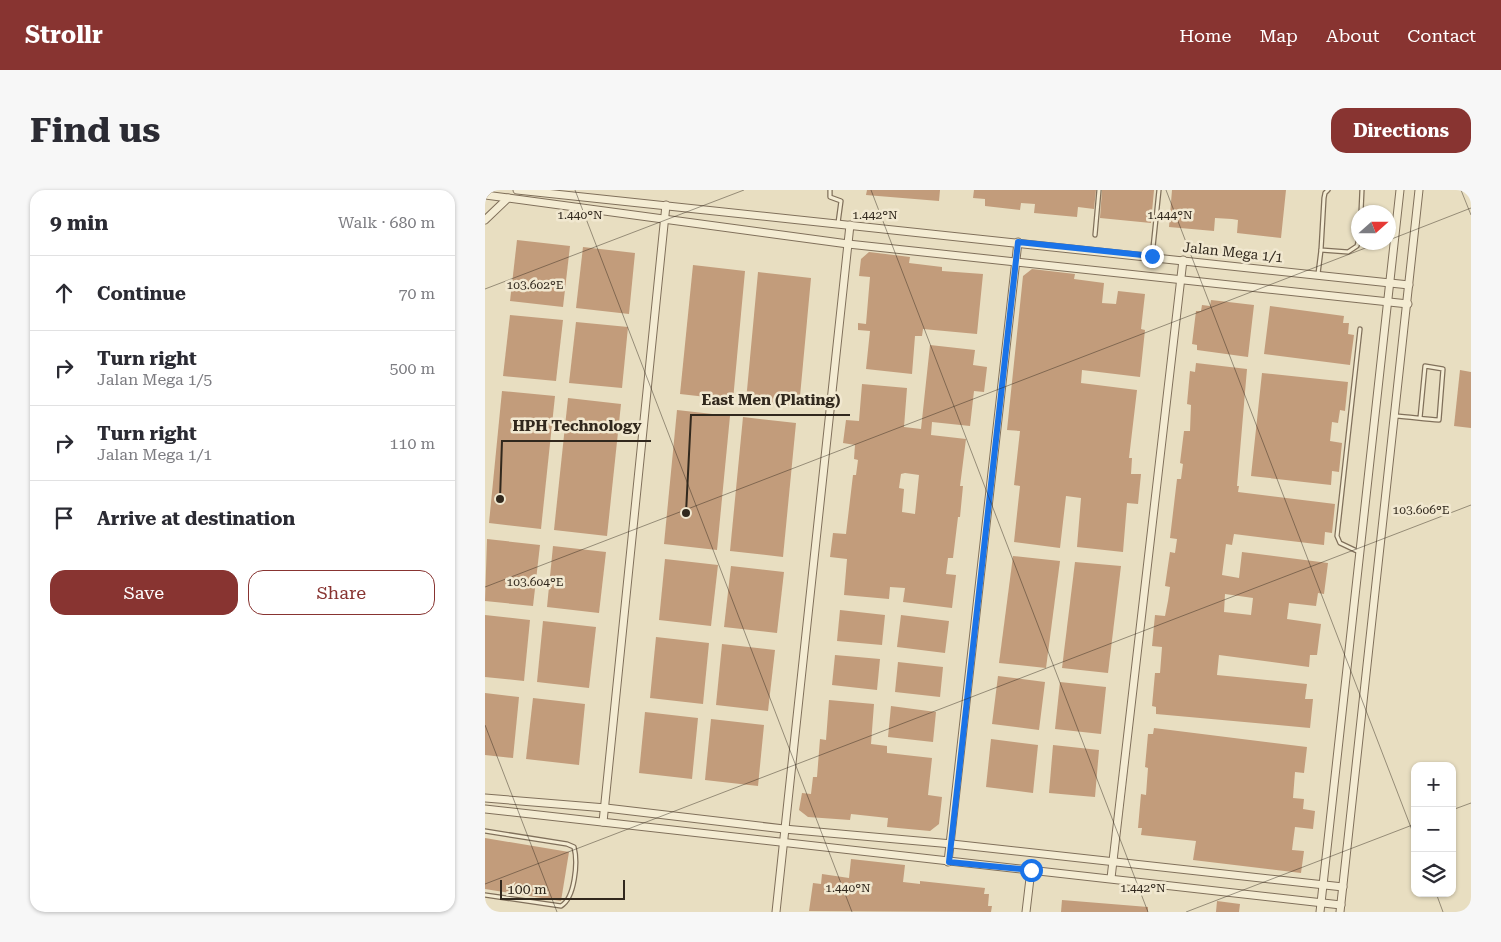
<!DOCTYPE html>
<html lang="en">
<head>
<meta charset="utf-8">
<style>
  :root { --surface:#fff; --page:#f7f7f7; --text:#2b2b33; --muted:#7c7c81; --line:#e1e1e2; --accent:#883431 }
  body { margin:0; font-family:"Roboto Serif",serif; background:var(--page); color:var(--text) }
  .controls { position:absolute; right:15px; bottom:15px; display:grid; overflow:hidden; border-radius:10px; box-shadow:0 1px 4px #0004 }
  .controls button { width:45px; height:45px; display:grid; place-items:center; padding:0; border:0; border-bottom:1px solid var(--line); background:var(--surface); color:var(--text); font:25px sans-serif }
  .compass { position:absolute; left:866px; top:15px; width:45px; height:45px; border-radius:50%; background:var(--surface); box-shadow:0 1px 4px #0004; rotate:69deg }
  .scale { position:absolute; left:15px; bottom:12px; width:125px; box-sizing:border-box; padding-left:5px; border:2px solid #31281d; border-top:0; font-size:14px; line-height:18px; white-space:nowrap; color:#31281d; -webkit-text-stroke:4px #f1e8d0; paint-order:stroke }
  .stop { position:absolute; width:15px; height:15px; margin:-11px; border:4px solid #1a73e8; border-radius:50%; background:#fff }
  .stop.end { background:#1a73e8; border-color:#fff; box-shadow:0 1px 5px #0008 }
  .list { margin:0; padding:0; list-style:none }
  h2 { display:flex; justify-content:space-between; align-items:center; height:65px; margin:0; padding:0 20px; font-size:21px }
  h2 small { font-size:16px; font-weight:400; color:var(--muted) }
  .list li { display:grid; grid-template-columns:32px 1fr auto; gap:15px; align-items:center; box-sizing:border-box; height:75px; padding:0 20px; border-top:1px solid var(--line) }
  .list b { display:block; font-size:19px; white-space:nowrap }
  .list p { margin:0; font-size:16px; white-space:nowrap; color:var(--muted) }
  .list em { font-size:16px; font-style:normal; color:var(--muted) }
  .actions { display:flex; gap:10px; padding:15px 20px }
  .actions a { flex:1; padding:11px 0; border:1px solid var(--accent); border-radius:15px; text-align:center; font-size:18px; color:var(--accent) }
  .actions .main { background:var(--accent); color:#fff }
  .icon { flex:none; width:28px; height:28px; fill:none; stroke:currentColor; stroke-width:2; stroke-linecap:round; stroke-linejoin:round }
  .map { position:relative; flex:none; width:986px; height:722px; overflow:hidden; border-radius:15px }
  header { display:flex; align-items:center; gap:30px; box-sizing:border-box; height:70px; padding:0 25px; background:var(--accent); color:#fff }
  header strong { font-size:24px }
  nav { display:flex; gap:28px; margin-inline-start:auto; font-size:18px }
  .intro { display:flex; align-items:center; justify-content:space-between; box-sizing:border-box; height:120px; padding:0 30px }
  h1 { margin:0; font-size:35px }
  .button { padding:12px 22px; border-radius:15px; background:var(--accent); color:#fff; font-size:18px; font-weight:700 }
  main { display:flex; gap:30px; padding:0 30px }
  aside { flex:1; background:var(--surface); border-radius:15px; box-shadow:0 1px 4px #0004 }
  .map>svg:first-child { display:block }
  .building { fill:#c29c7b; fill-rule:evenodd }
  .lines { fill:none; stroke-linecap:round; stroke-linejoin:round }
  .lane-casing { stroke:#80705b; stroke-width:5.5 }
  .street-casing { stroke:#80705b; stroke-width:9 }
  .lane { stroke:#f4ecd3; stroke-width:3 }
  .street { stroke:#f4ecd3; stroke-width:7 }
  .route { stroke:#1a73e8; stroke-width:6 }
  .ticks { fill:none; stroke:#31281d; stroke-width:1; stroke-opacity:0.45 }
  .labels { text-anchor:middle; stroke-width:5; stroke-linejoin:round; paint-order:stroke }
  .street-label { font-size:14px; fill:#31281d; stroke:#f1e8d0 }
  .ticks-label { font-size:12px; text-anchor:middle; fill:#31281d; stroke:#f1e8d0; stroke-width:5; stroke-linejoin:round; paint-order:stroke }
  .leader { fill:none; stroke:#31281d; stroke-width:2 }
  .callout-dot { fill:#31281d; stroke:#f1e8d0; stroke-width:2 }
  .callout-label { font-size:15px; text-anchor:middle; font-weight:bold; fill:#31281d; stroke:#f1e8d0; stroke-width:5; stroke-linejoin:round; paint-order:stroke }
</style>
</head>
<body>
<header>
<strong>Strollr</strong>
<nav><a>Home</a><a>Map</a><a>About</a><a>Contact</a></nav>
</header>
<div class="intro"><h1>Find us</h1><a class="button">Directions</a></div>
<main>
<aside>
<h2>9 min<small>Walk · 680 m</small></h2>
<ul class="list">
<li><svg class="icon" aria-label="ahead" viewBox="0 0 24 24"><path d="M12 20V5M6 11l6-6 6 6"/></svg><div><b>Continue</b></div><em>70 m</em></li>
<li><svg class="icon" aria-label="right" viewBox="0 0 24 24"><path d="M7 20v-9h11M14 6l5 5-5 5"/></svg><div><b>Turn right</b><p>Jalan Mega 1/5</p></div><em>500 m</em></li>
<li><svg class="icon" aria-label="right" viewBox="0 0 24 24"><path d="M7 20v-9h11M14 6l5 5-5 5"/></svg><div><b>Turn right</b><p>Jalan Mega 1/1</p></div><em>110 m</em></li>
<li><svg class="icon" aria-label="arrive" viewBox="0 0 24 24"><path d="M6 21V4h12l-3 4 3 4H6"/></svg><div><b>Arrive at destination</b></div></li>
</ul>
<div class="actions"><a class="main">Save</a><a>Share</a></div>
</aside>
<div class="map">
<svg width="986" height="722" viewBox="0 0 986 722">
  <rect width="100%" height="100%" fill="#e8dec1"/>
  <g class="building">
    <polygon points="382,0 455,0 454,11 381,5"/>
    <polygon points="489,0 611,0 609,19 593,17 592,27 549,23 550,14 536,13 535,20 500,16 500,9 488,8"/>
    <polygon points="617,0 669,0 666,33 615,28"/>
    <polygon points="687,0 801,0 796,48 752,43 753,30 747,29 730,28 729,41 684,37"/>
    <polygon points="32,50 85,56 78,117 25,111"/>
    <polygon points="98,57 150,63 144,124 91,118"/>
    <polygon points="384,62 425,67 424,73 457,77 457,81 498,84 492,144 438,139 437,146 430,146 427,184 381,179 385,141 373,140 373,133 381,134 385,87 374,86 376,69"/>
    <polygon points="208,75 260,81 248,210 195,204"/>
    <polygon points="547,79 590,84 589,89 619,93 617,113 631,114 633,101 660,104 656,139 660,140 655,187 597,180 596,193 652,200 644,268 647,268 646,284 656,284 653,314 642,313 638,362 592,357 596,308 581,306 575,358 529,352 535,296 529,295 535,241 522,240 538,86"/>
    <polygon points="273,82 326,88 314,217 261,211"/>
    <polygon points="726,110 769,115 763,167 712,160 712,155 707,154 711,121 716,121 717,115 725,116"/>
    <polygon points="785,116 859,126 858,133 864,133 863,144 869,145 865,175 779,164"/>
    <polygon points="25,125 78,130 71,191 18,186"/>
    <polygon points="91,132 143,137 137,198 84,193"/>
    <path d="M445,155l45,5 -2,15 14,2 -3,25 -10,-1 -4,35 -38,-4 -1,13 35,4 -6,47h3l-3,31h-2l-5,41h-5l-2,16 10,1 -4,33 -49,-6 2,-14 -15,-1 -1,12 -45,-4 3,-36 -17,-2 3,-24 13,1 7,-59h3l2,-15 -4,-1 1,-14 -12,-2 3,-23 13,1 3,-37 45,4 -3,39 17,2zM420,283l14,2 -4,39 -13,-2 2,-23 -5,-1 2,-14z"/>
    <path d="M711,173l51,6 -10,117h2l-1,6 97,12 -3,29 -7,-1 -1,13 -90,-11 -2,11 -6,-1 -4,31 17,3 3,-26 86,11 -4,31 -6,-1 -2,13 -27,-3 -2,16 34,5 -4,31h-7l-1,12 -90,-12 -2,20 90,9 -2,15h8l-3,29 -154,-14v-7l-4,-1 3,-33h5l2,-26 -10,-1 3,-31 10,1 3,-15 2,-14 -5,-1 5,-34 5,1 2,-14 -7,-1 7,-59h4l2,-15 -3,-1 4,-32h6l1,-26 -4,-1 3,-33 5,1zM740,404l28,4 -2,17 -27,-3z"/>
    <polygon points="975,180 986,182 986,238 969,236"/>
    <polygon points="777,183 863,192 860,221 855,220 853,233 847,232 845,251 857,253 854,282 847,281 846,295 766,286"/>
    <polygon points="17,201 70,206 56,339 4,333"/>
    <polygon points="83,208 136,214 122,346 69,340"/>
    <polygon points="192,220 245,226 232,360 179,354"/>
    <polygon points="258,227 311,233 298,367 245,361"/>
    <polygon points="2,349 55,355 48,416 0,411"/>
    <polygon points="68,356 121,362 114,423 62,417"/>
    <polygon points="528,366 575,371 561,478 514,473"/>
    <polygon points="180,369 233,375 226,436 174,430"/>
    <polygon points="590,372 636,376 623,483 577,478"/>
    <polygon points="246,376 299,382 292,443 239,437"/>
    <polygon points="355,420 400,425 397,455 352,451"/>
    <polygon points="0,425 45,430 39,491 0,487"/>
    <polygon points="416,425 464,431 460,463 412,457"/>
    <polygon points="58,431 111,437 104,498 52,492"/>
    <polygon points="171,447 224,453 218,514 165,508"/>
    <polygon points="237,454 290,460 283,521 231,515"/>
    <polygon points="350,465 395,469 392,500 347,495"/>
    <polygon points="413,472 458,477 455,507 410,502"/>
    <polygon points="513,486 560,492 554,540 507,534"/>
    <polygon points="575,492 621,497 616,544 570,539"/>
    <polygon points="0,503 34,507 28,568 0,565"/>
    <polygon points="48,508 100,514 94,575 41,569"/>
    <polygon points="344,510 389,514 386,554 402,556 402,563 447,568 443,605 457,607 454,634 445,641 402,637 403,628 366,624 365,630 323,627 314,620 317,603 326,604 328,587 332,587 335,549 341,550"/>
    <polygon points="406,516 451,522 448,552 403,547"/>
    <polygon points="160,522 213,528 207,589 154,583"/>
    <polygon points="226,529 279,535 273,596 220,590"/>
    <polygon points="669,538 822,557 819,583 810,582 808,608 819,609 818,619 830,621 828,639 810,637 807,660 819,661 816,683 708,670 711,651 656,645 657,638 653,638 656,604 661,605 662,591 663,578 660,577 663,544 668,544"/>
    <polygon points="506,549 553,555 548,603 501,597"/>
    <polygon points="568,555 614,560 610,607 564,603"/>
    <polygon points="0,648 84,662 76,711 0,699"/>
    <polygon points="366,669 420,675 418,692 435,694 435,691 500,698 499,704 504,704 503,716 507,716 506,722 324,721 328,693 336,694 337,684 364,688"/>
    <polygon points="577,710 663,717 663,722 576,722"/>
    <polygon points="732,711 755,714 754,722 731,722"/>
  </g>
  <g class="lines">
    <defs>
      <g id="lane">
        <polyline points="345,0 345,7 356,11 353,33"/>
        <polyline points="843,0 840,3 839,8 836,60 863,62 872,56 874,48"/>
        <polyline points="876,22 877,0"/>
        <polyline points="610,45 614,0"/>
        <polyline points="667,67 674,0"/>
        <polyline points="833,84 836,60"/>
        <path d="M910,226c15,1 29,3 44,4l4,-51 -18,-3 -5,52"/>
        <polyline points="874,362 855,353 852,346 875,139"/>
        <path d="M0,641l82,13 7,3c4,15 1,51 -13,59l-76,-11"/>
      </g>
      <g id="street">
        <polyline points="0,0 0,5 23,8"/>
        <polyline points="32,0 924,95"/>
        <polyline points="0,30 23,8 363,54 923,114"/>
        <polyline points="0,608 121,618 299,639 467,654 858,697"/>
        <polyline points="0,619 856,715"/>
        <polyline points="118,632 181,15"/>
        <polyline points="463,672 533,52"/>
        <polyline points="626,688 698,70"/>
        <polyline points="291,722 365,35"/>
        <polyline points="541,722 546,680"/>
        <polyline points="835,722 915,0"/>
        <polyline points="855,722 934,0"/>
      </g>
    </defs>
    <use href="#lane" class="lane-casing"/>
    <use href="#street" class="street-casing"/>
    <use href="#lane" class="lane"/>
    <use href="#street" class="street"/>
  </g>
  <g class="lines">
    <polyline class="route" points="546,680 464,672 533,52 667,66"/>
  </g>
  <path class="ticks" d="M90,0l277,722M386,0l277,722M681,0l249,648M976,0l10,25M904,50l82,-32M0,99l259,-99M0,397l896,-345M0,535l72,187M967,620l19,-7M0,694l986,-379M951,703l7,19M701,722l229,-88"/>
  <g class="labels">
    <g class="street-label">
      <text transform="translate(748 62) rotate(6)" y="5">Jalan Mega 1/1</text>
    </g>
  </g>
  <g class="ticks-label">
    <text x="95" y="29">1.440°N</text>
    <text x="390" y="29">1.442°N</text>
    <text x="685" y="29">1.444°N</text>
    <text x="50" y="99">103.602°E</text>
    <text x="936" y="324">103.606°E</text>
    <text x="50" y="396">103.604°E</text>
    <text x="363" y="702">1.440°N</text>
    <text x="658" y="702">1.442°N</text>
  </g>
  <path class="leader" d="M201 323L206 225H365M15 309L17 251H166"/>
  <g class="callout-dot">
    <circle cx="201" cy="323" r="5"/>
    <circle cx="15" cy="309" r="5"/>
  </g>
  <g class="callout-label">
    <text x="286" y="215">East Men (Plating)</text>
    <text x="92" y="241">HPH Technology</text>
  </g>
</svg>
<div class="controls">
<button>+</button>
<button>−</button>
<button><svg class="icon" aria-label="layers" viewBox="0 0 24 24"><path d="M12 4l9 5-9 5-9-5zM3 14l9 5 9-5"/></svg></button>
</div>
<svg class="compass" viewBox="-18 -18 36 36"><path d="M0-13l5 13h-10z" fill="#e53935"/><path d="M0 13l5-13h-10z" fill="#7c7c81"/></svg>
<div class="scale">100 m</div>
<div class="stop" style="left:546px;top:680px"></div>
<div class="stop end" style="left:667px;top:66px"></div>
</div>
</main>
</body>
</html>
